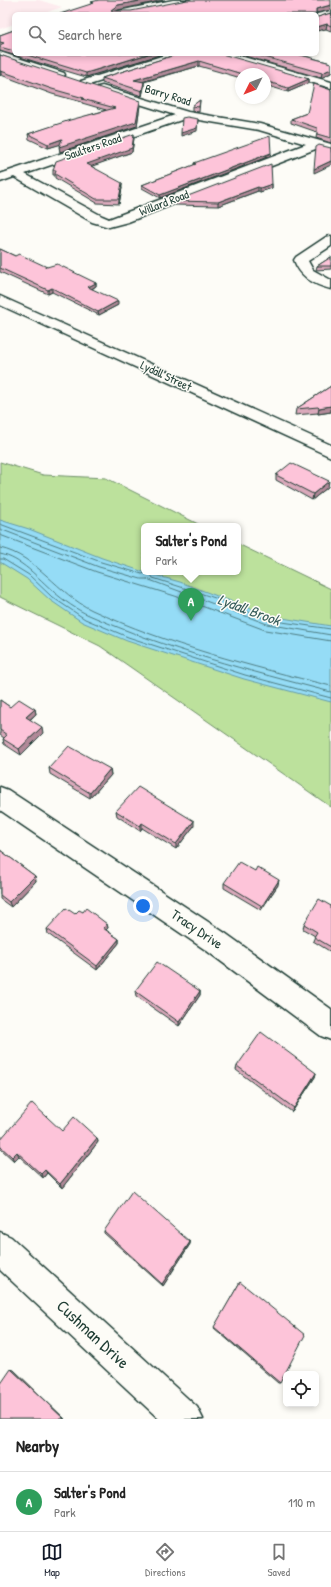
<!DOCTYPE html>
<html lang="en">
<head>
<meta charset="utf-8">
<style>
  :root { --surface:#fff; --page:#f2f2f2; --text:#222; --muted:#767676; --line:#e0e0e0; --accent:#111827 }
  body { margin:0; font-family:"Patrick Hand",sans-serif; background:var(--page); color:var(--text) }
  .controls { position:absolute; right:12px; bottom:12px; display:grid; overflow:hidden; border-radius:6px; box-shadow:0 2px 6px #0003 }
  .controls button { width:36px; height:36px; display:grid; place-items:center; padding:0; border:0; border-bottom:1px solid var(--line); background:var(--surface); color:var(--text); font:20px sans-serif }
  .compass { position:absolute; left:235px; top:68px; width:36px; height:36px; border-radius:50%; background:var(--surface); box-shadow:0 2px 6px #0003; rotate:228deg }
  .you { position:absolute; left:143px; top:906px; width:14px; height:14px; margin:-10px; border:3px solid #fff; border-radius:50%; background:#1a73e8; box-shadow:0 0 0 6px #1a73e833 }
  .badge { display:grid; place-items:center; width:26px; height:26px; border-radius:50%; background:var(--accent); color:#fff; font-size:13px; font-weight:700 }
  .pin { position:absolute; translate:-50% -33px; filter:drop-shadow(0 1px 2px #0008) }
  .pin::after { content:''; position:absolute; top:21px; width:14px; height:12px; background:inherit; clip-path:polygon(0 0,100% 0,50% 100%) }
  .popup { position:absolute; left:141px; top:523px; width:100px; height:52px; box-sizing:border-box; display:grid; place-content:center; border-radius:6px; background:var(--surface); filter:drop-shadow(0 1px 3px #0005); font-size:13px; white-space:nowrap; color:var(--muted) }
  .popup b { font-size:15px; color:var(--text) }
  .popup::after { content:''; position:absolute; left:50%; top:100%; margin-left:-8px; border:8px solid transparent; border-top-color:var(--surface) }
  .list { margin:0; padding:0; list-style:none }
  h2 { display:flex; justify-content:space-between; align-items:center; height:52px; margin:0; padding:0 16px; font-size:17px }
  h2 small { font-size:13px; font-weight:400; color:var(--muted) }
  .list li { display:grid; grid-template-columns:26px 1fr auto; gap:12px; align-items:center; box-sizing:border-box; height:60px; padding:0 16px; border-top:1px solid var(--line) }
  .list b { display:block; font-size:15px; white-space:nowrap }
  .list p { margin:0; font-size:13px; white-space:nowrap; color:var(--muted) }
  .list em { font-size:13px; font-style:normal; color:var(--muted) }
  .icon { flex:none; width:22px; height:22px; fill:none; stroke:currentColor; stroke-width:2; stroke-linecap:round; stroke-linejoin:round }
  .map { position:relative; flex:none; width:331px; height:1419px; overflow:hidden }
  .search { position:absolute; background:var(--surface); box-shadow:0 2px 6px #0003; left:12px; right:12px; top:12px; height:44px; display:flex; align-items:center; gap:10px; box-sizing:border-box; padding:0 14px; border-radius:6px; color:var(--muted); font-size:15px }
  .sheet { height:112px; background:var(--surface) }
  nav { display:flex; justify-content:space-around; align-items:center; box-sizing:border-box; height:56px; border-top:1px solid var(--line); background:var(--surface); font-size:11px; color:var(--muted) }
  nav a { display:grid; justify-items:center; gap:2px }
  nav .on { color:var(--accent) }
  .map>svg:first-child { display:block }
  .built { fill:#fdebee }
  .green { fill:#bce19c; stroke:#6e8f68 }
  .water { fill:#95dcf6; stroke:#669ca8 }
  .lines { fill:none; stroke-linecap:round; stroke-linejoin:round }
  .shore { stroke:#4e7d82; stroke-width:1 }
  .minor-casing { stroke:#1f3d34; stroke-width:3 }
  .tertiary-casing { stroke:#1f3d34; stroke-width:3 }
  .minor { fill:#fdfcf7; fill-rule:evenodd }
  .tertiary { fill:#fdfcf7; fill-rule:evenodd }
  .wall { fill:#daa9bb; stroke:#1f3d34 }
  .shaded-wall { fill:#b18998; stroke:#1f3d34 }
  .building { fill:#fdc4d9; stroke:#1f3d34 }
  .labels { text-anchor:middle; stroke-width:3; stroke-linejoin:round; paint-order:stroke }
  .far-street-label { font-size:12px; fill:#1f3d34; stroke:#fdfcf7 }
  .street-label { font-size:14px; fill:#1f3d34; stroke:#fdfcf7 }
  .water-label { font-size:15px; font-style:italic; fill:#375d5b; stroke:#fdfcf7 }
  .near-street-label { font-size:17px; fill:#1f3d34; stroke:#fdfcf7 }
</style>
</head>
<body>
<div class="map">
<svg width="331" height="1419" viewBox="0 0 331 1419">
  <rect width="100%" height="100%" fill="#fdfcf7"/>
  <filter id="ink" filterUnits="userSpaceOnUse"><feTurbulence type="fractalNoise" baseFrequency=".025" numOctaves="2"/><feDisplacementMap in="SourceGraphic" scale="8" xChannelSelector="R" yChannelSelector="G"/><feConvolveMatrix kernelMatrix="1 2 1 2 8 2 1 2 1" color-interpolation-filters="sRGB"/></filter>
  <g filter="url(#ink)">
    <polygon class="built" points="0,0 39,0 62,7 42,14 14,14 14,24 0,29"/>
    <polygon class="green" points="0,462 43,475 106,478 202,526 144,526 144,572 238,572 238,544 331,589 331,807 100,646 0,597"/>
    <polygon class="water" points="0,520 29,529 102,558 144,572 180,582 270,616 331,626 331,702 244,679 127,641 82,622 50,600 27,579 0,562"/>
    <g class="lines">
      <g class="shore">
        <polyline points="0,524 101,562 142,574 149,572 153,578 215,598 268,620 331,629"/>
        <polyline points="0,529 99,567 141,579 147,579 267,624 331,635"/>
        <polyline points="0,535 97,572 175,596 265,630 331,641"/>
        <path d="M0,548c37,8 58,46 92,62 76,35 158,56 239,76"/>
        <path d="M0,554c21,4 38,24 54,38 9,8 23,18 35,23 77,34 160,56 242,77"/>
        <polyline points="0,559 3,559 29,575 52,597 85,619 128,637 245,675 331,698"/>
      </g>
      <defs>
        <g id="minor">
          <polygon points="173,0 190,0 186,3 131,14 113,14 118,11"/>
          <polygon points="331,11 331,17 317,20 317,14"/>
          <polygon points="0,52 64,73 65,75 60,78 56,77 0,58"/>
          <polygon points="168,54 183,54 181,56 89,85 85,86 80,83 81,81"/>
          <polygon points="217,54 233,54 331,82 331,88 219,56"/>
          <path d="M102,86l86,26 72,12 71,20v7l-13,-3 -190,74 -19,5 -17,-5 -78,-45 -14,5v-8l175,-59 -77,-24 -1,-2 1,-2zM187,118l72,12 47,14 -197,75 -7,-3 -77,-42z"/>
          <path d="M331,236v10l-23,15 5,9 18,10v9c-17,-4 -31,-12 -37,-29l2,-3 30,-20z"/>
          <polygon points="0,787 8,790 225,933 331,1009 331,1040 321,1036 207,951 0,810"/>
          <polygon points="0,1232 11,1237 197,1407 203,1419 159,1419 0,1270"/>
        </g>
        <polygon id="tertiary" points="0,296 331,445 331,457 0,305"/>
      </defs>
      <use href="#minor" class="minor-casing"/>
      <use href="#tertiary" class="tertiary-casing"/>
      <use href="#minor" class="minor"/>
      <use href="#tertiary" class="tertiary"/>
    </g>
    <g class="wall">
      <polygon points="331,13 331,31 326,29 318,17"/>
      <polygon points="14,30 14,54 163,54 86,77 0,51 0,35"/>
      <polygon points="178,54 309,79 309,83 288,92 265,85 265,74 241,74 241,78 199,66 144,82 144,87 142,96 102,83 102,78"/>
      <polygon points="238,54 297,54 331,63 331,73 321,78"/>
      <polygon points="0,55 140,105 137,126 60,152 60,144 48,148 29,139 28,134 106,110 82,103 82,102 52,94 1,75 0,76"/>
      <polygon points="331,90 331,143 316,138 317,132 291,123 291,119 307,113"/>
      <polygon points="200,100 199,112 192,111 192,106"/>
      <polygon points="134,138 132,152 91,166 122,188 119,204 97,203 55,178 55,175 53,175 53,170"/>
      <polygon points="271,153 270,156 160,198 142,188 142,185 194,165 194,163"/>
      <polygon points="272,184 272,188 260,192 258,191 218,206 175,205 175,201"/>
      <polygon points="0,249 15,256 47,267 96,283 96,286 92,289 118,305 99,315 52,292 48,294 0,272"/>
      <polygon points="331,257 331,269 316,270 317,266"/>
      <polygon points="331,386 331,412 318,414 318,413 295,415 296,409"/>
      <polygon points="276,475 328,487 312,500 276,480"/>
      <polygon points="0,700 10,707 35,709 36,714 30,720 43,733 21,755 4,744 3,739 4,738 0,735"/>
      <polygon points="49,768 110,769 111,775 90,798 50,774"/>
      <polygon points="116,811 194,826 176,849 142,828 140,831 117,816"/>
      <polygon points="0,850 35,876 36,881 11,907 0,899"/>
      <polygon points="224,883 278,885 261,910 224,888"/>
      <polygon points="331,906 331,952 313,941 315,936 303,929 304,924"/>
      <polygon points="83,912 107,924 108,928 106,930 119,939 119,943 97,970 48,934 47,929 75,914"/>
      <polygon points="135,991 200,991 200,995 179,1026 136,996"/>
      <polygon points="237,1066 316,1073 315,1077 292,1112 236,1070"/>
      <polygon points="62,1131 97,1138 98,1142 62,1188 47,1173 43,1178 19,1156 14,1161 0,1148 0,1140"/>
      <polygon points="104,1231 190,1242 190,1244 163,1286 104,1233"/>
      <polygon points="240,1282 280,1383 278,1383 214,1328"/>
    </g>
    <g class="shaded-wall">
      <polygon points="145,0 165,0 118,10 112,14 111,10 118,5"/>
      <polygon points="331,5 331,10 316,13 316,9"/>
      <polygon points="327,24 326,29 317,31 317,27"/>
      <polygon points="148,54 163,54 86,77 86,73"/>
      <polygon points="199,61 199,66 134,84 134,80"/>
      <polygon points="331,69 331,73 321,78 322,73"/>
      <polygon points="0,71 1,71 1,75 0,76"/>
      <polygon points="309,79 309,83 288,92 288,88"/>
      <polygon points="144,82 144,87 142,96 142,91"/>
      <polygon points="140,101 140,105 137,126 60,152 59,147"/>
      <polygon points="198,119 197,131 181,136 181,133"/>
      <polygon points="134,134 134,138 132,152 87,168 87,164"/>
      <polygon points="62,139 62,144 48,148 48,144"/>
      <polygon points="271,153 270,156 160,198 160,195"/>
      <polygon points="331,161 331,165 314,173 314,169"/>
      <polygon points="122,183 122,188 119,204 119,199"/>
      <polygon points="272,184 272,188 260,192 260,188"/>
      <polygon points="258,187 258,191 218,206 218,202"/>
      <polygon points="96,283 96,286 88,291 88,287"/>
      <polygon points="52,288 52,292 48,294 48,290"/>
      <polygon points="118,301 118,305 99,315 98,312"/>
      <polygon points="331,406 331,412 318,414 319,408"/>
      <polygon points="329,481 328,487 312,500 313,494"/>
      <polygon points="35,709 36,714 27,722 26,717"/>
      <polygon points="42,727 43,733 21,755 19,749"/>
      <polygon points="110,769 111,775 90,798 90,793"/>
      <polygon points="194,821 194,826 176,849 176,844"/>
      <polygon points="142,823 142,828 140,831 140,826"/>
      <polygon points="35,876 36,881 11,907 9,902"/>
      <polygon points="279,880 278,885 261,910 262,906"/>
      <polygon points="107,924 108,928 104,932 103,928"/>
      <polygon points="119,939 119,943 97,970 97,966"/>
      <polygon points="200,991 200,995 179,1026 179,1022"/>
      <polygon points="316,1073 315,1077 292,1112 294,1108"/>
      <polygon points="97,1138 98,1142 62,1188 60,1184"/>
      <polygon points="17,1152 19,1156 14,1161 12,1157"/>
      <polygon points="45,1170 47,1173 43,1178 41,1174"/>
      <polygon points="190,1242 190,1244 163,1286 162,1284"/>
      <polygon points="11,1369 14,1370 65,1419 64,1419"/>
    </g>
    <g class="building">
      <polygon points="99,0 145,0 118,5 111,10 113,11 131,11 187,0 331,0 331,5 316,9 316,14 60,14 94,3 91,2"/>
      <polygon points="331,13 331,26 327,24 317,27 317,17 318,17"/>
      <polygon points="14,30 14,51 0,47 0,45 4,43 0,42 0,35"/>
      <polygon points="24,54 148,54 86,73"/>
      <polygon points="178,54 222,54 309,79 288,88 265,81 265,74 242,74 199,61 134,80 144,82 142,91 102,78"/>
      <polygon points="254,54 297,54 331,63 331,69 322,73"/>
      <polygon points="0,55 140,101 136,122 59,147 62,139 48,144 28,134 70,120 115,108 82,99 84,98 52,89 1,71 0,71"/>
      <polygon points="314,84 331,90 331,138 317,134 317,128 291,119 307,113"/>
      <polygon points="200,100 199,107 192,106"/>
      <polygon points="187,117 198,119 197,128 181,133 182,118"/>
      <polygon points="134,134 132,148 87,164 122,183 119,199 96,199 55,174 56,170 53,170 56,161"/>
      <polygon points="270,136 271,153 160,195 142,185 196,164 194,163"/>
      <polygon points="319,145 331,148 331,161 314,169 316,147"/>
      <polygon points="271,164 272,184 260,188 258,187 218,202 175,201"/>
      <polygon points="0,249 15,256 19,254 47,267 57,264 96,283 88,287 118,301 98,312 52,288 48,290 0,268"/>
      <polygon points="331,257 331,266 317,266"/>
      <polygon points="331,386 331,406 319,408 318,407 296,409"/>
      <polygon points="291,463 329,481 313,494 276,475"/>
      <polygon points="19,699 35,709 26,717 42,727 19,749 3,739 7,735 0,730 0,700 10,707"/>
      <polygon points="69,746 110,769 90,793 49,768"/>
      <polygon points="138,787 194,821 176,844 142,823 140,826 116,811"/>
      <polygon points="0,850 35,876 9,902 0,895"/>
      <polygon points="239,862 255,871 257,867 279,880 262,906 224,883"/>
      <polygon points="319,899 331,906 331,947 314,937 317,932 304,924"/>
      <polygon points="66,908 75,914 79,910 83,912 86,908 107,924 103,928 119,939 97,966 47,929"/>
      <polygon points="157,962 200,991 179,1022 135,991"/>
      <polygon points="261,1032 316,1073 294,1108 237,1066"/>
      <polygon points="32,1103 62,1131 74,1117 97,1138 60,1184 45,1170 41,1174 17,1152 12,1157 0,1146 0,1140"/>
      <polygon points="132,1191 190,1242 162,1284 104,1231"/>
      <polygon points="240,1282 305,1335 280,1383 214,1327"/>
      <polygon points="11,1369 64,1419 0,1419 0,1385"/>
    </g>
  </g>
  <g class="labels">
    <g class="far-street-label">
      <text transform="translate(168 95) rotate(17)" y="4">Barry Road</text>
      <text transform="translate(93 147) rotate(-19)" y="4">Saulters Road</text>
      <text transform="translate(164 203) rotate(-21)" y="4">Willard Road</text>
      <text transform="translate(166 376) rotate(25)" y="4">Lydall Street</text>
    </g>
    <g class="street-label">
      <text transform="translate(197 929) rotate(34)" y="5">Tracy Drive</text>
    </g>
    <g class="water-label">
      <text transform="translate(249 610) rotate(20)" y="5">Lydall Brook</text>
    </g>
    <g class="near-street-label">
      <text transform="translate(93 1334) rotate(43)" y="6">Cushman Drive</text>
    </g>
  </g>
</svg>
<div class="controls">
<button><svg class="icon" aria-label="locate" viewBox="0 0 24 24"><circle cx="12" cy="12" r="6"/><path d="M12 2v4M12 18v4M2 12h4M18 12h4"/></svg></button>
</div>
<svg class="compass" viewBox="-18 -18 36 36"><path d="M0-13l5 13h-10z" fill="#e53935"/><path d="M0 13l5-13h-10z" fill="#767676"/></svg>
<div class="you"></div>
<div class="pin badge" style="left:191px;top:621px;background:#2e9e5b">A</div>
<div class="popup"><b>Salter's Pond</b>Park</div>
<div class="search"><svg class="icon" aria-label="search" viewBox="0 0 24 24"><circle cx="10" cy="10" r="6"/><path d="M15 15l6 6"/></svg>Search here</div>
</div>
<section class="sheet">
<h2>Nearby<small></small></h2>
<ul class="list">
<li><span class="badge" style="background:#2e9e5b">A</span><div><b>Salter's Pond</b><p>Park</p></div><em>110 m</em></li>
</ul>
</section>
<nav>
<a class="on"><svg class="icon" aria-label="map" viewBox="0 0 24 24"><path d="M3 6l6-2 6 2 6-2v14l-6 2-6-2-6 2zM9 4v14M15 6v14"/></svg>Map</a>
<a><svg class="icon" aria-label="directions" viewBox="0 0 24 24"><path d="M12 3l9 9-9 9-9-9zM9 14v-3h6M13 9l2 2-2 2"/></svg>Directions</a>
<a><svg class="icon" aria-label="saved" viewBox="0 0 24 24"><path d="M7 4h10v16l-5-4-5 4z"/></svg>Saved</a>
</nav>
</body>
</html>
